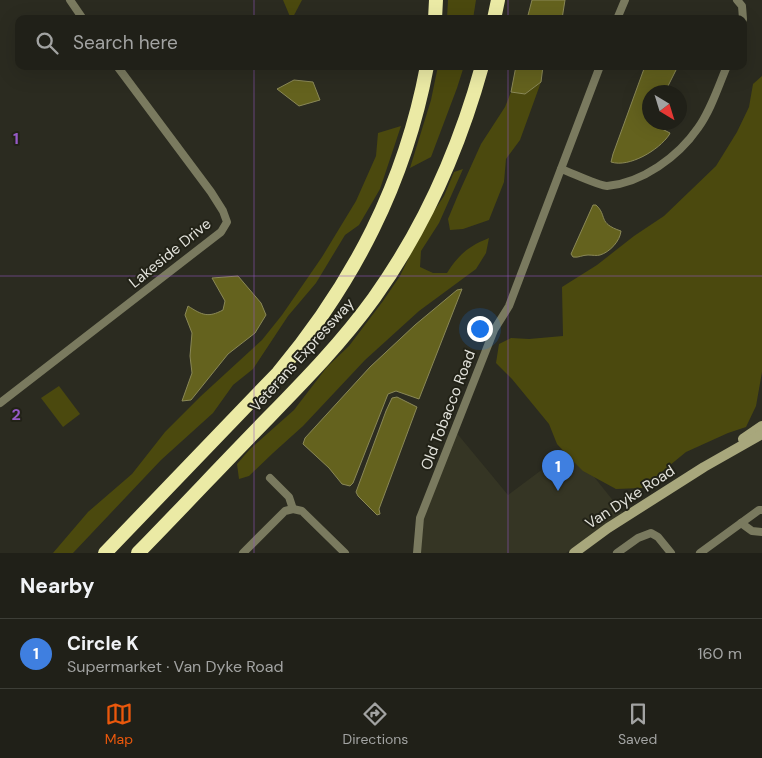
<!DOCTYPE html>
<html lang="en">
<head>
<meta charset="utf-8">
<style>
  :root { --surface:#202018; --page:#282821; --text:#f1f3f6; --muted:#a2a3a2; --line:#3d3e37; --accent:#ea580c }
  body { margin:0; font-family:"DM Sans",sans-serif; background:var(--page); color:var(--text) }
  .compass { position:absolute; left:642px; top:85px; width:45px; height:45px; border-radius:50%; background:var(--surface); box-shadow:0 5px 20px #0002; rotate:142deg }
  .you { position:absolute; left:479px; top:328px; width:18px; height:18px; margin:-12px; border:4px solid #fff; border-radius:50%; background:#1a73e8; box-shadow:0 0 0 8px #1a73e833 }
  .badge { display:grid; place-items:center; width:32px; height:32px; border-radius:50%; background:var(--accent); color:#fff; font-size:16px; font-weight:700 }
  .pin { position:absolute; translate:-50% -41px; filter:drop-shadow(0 1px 2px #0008) }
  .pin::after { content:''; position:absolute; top:26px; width:18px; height:15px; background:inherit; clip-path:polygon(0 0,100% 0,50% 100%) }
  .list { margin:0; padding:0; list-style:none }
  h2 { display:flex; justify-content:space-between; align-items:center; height:65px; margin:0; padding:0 20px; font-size:21px }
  h2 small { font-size:16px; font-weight:400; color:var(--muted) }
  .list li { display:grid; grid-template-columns:32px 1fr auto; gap:15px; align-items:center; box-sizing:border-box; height:70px; padding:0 20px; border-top:1px solid var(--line) }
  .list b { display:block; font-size:19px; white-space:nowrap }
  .list p { margin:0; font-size:16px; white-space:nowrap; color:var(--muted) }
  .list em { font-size:16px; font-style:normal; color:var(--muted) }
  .icon { flex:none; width:28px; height:28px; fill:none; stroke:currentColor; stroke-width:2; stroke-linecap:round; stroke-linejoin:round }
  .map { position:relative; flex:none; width:762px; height:553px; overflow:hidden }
  .search { position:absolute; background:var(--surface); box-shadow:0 5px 20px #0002; left:15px; right:15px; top:15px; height:55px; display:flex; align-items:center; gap:12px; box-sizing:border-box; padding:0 18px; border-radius:10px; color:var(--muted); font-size:19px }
  .sheet { height:135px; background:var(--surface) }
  nav { display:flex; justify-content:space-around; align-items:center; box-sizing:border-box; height:70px; border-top:1px solid var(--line); background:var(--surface); font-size:14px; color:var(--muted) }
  nav a { display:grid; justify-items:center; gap:2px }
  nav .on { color:var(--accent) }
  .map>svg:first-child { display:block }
  .built { fill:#353524 }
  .green { fill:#4b490e }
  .water { fill:#64621e; stroke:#8a8857 }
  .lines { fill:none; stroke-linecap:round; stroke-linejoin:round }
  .street { stroke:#7a7a5f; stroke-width:8 }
  .secondary { stroke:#a8a77c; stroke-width:10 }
  .highway { stroke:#ebeaa5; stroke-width:14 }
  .grid { fill:none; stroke:#955ac6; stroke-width:1; stroke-opacity:0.55 }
  .labels { text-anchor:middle; stroke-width:4; stroke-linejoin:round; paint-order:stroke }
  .street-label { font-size:15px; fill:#e2e2db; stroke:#222217 }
  .grid-label { font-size:16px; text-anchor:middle; font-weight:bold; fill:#955ac6; stroke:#222217; stroke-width:4; stroke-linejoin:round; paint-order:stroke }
</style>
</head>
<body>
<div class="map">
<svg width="762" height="553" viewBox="0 0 762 553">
  <rect width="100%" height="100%" fill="#2b2b20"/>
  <polygon class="built" points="455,431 508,495 571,448 623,513 566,553 420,553 424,516"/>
  <g class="green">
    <polygon points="283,0 302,0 292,19 291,19"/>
    <polygon points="448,0 476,0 473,19 447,19"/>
    <polygon points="438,66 464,66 457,88 431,157 410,168 431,100"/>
    <polygon points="762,76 762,372 756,406 746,427 728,433 686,452 642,488 616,489 583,471 571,459 557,444 549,424 512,379 496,363 499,344 511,338 529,339 563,336 562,287 597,265 634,236 664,216 716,166 737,132 749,107 753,84"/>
    <polygon points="541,82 520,140 506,159 504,182 489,220 463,229 450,230 448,219 458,195 481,144 505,107 511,92 525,94"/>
    <polygon points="401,126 380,189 359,225 345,235 316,283 288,316 253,369 233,385 213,413 161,460 73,553 53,553 88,512 132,474 165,432 201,396 262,340 282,315 322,257 356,201 376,156 378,133"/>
    <path d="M463,169l-24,54 -18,28 -1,16 13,6h14c12,-19 22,-27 42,-35l-3,15 -10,16 -57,42 -54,49 -62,66 -30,27 -24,23 -10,3 -2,-15 13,-15 44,-39 33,-43 22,-21 34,-45 17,-25 24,-50 20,-30 10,-24z"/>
    <polygon points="59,386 80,414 63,427 41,398"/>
  </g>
  <g class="water">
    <polygon points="532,0 565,0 562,19 527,19"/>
    <polygon points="516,66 543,66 541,82 525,94 511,92"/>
    <path d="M645,66h33l-13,26h-15v30l6,1 6,6 8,4 -1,2c-10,15 -40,33 -58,27l2,-8z"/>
    <polygon points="294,80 313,82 320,100 299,106 277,89"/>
    <path d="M593,205h3c12,11 1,18 25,26 -1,10 -11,21 -21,24 -3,1 -8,0 -12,0 -6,0 -9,3 -15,2l-2,-3z"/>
    <path d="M238,276l23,27 5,12 -11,18 -27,21 -37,46 -9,1 10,-28 -2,-17 2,-23 -7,-18 3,-9c14,9 20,12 35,4l2,-9 -13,-23z"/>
    <polygon points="462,289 419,399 396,391 388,394 353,483 350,486 342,484 329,468 303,444 305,438 370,367 415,325 457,290"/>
    <polygon points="397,397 417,407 379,509 380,514 377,515 358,496 356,492 386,411 392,398"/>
  </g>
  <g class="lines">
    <g class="street">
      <polyline points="70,0 83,19"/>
      <polyline points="737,0 742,6 743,19"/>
      <polyline points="617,19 625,0"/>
      <path d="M561,169c9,3 38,17 46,17 35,-3 71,-29 91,-58 13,-18 20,-41 29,-62"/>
      <polyline points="0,403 221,232 227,222 223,211 211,192 117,66"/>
      <polyline points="270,478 289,497 293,509"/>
      <polyline points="741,523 752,531 762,532"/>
      <polyline points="243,553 285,511 293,509 302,511 345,553"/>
      <polyline points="417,553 420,518 494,330 509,306 600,66"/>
      <polyline points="617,553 638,538 651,533 658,537 671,553"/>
      <polyline points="700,553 759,510 762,510"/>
    </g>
    <g class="secondary">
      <polyline points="743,439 762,426"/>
      <polyline points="574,553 608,528 704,467 762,434"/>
    </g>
    <g class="highway">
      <polyline points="435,19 436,0"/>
      <polyline points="494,19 498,0"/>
      <path d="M105,553l173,-180c76,-91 127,-190 149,-307"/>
      <path d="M138,553c44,-45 87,-91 131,-136 37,-38 74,-76 105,-119 50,-70 85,-149 108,-232"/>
    </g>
  </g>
  <path class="grid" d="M254,0v19M508,0v19M254,66v487M508,66v487M0,276h762"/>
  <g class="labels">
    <g class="street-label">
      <text transform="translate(170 253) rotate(-39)" y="5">Lakeside Drive</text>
      <text transform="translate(302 355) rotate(-48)" y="5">Veterans Expressway</text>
      <text transform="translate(448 410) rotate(-69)" y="5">Old Tobacco Road</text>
      <text transform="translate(630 497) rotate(-33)" y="5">Van Dyke Road</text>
    </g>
  </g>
  <g class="grid-label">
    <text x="16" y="144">1</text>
    <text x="16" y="420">2</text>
  </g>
</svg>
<svg class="compass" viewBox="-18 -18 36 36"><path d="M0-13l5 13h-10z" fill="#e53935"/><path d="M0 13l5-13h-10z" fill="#a2a3a2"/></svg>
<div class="you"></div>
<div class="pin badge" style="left:558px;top:491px;background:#3f7fe0">1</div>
<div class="search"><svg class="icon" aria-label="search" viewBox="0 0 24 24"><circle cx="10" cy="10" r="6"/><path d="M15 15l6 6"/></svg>Search here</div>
</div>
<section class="sheet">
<h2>Nearby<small></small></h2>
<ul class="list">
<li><span class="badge" style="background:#3f7fe0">1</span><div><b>Circle K</b><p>Supermarket · Van Dyke Road</p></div><em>160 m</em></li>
</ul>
</section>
<nav>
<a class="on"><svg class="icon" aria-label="map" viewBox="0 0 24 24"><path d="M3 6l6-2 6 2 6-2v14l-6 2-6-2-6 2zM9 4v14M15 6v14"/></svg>Map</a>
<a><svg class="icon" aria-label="directions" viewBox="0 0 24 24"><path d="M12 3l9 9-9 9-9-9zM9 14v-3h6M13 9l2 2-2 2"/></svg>Directions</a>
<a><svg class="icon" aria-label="saved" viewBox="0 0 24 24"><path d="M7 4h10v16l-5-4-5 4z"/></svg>Saved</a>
</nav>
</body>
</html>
